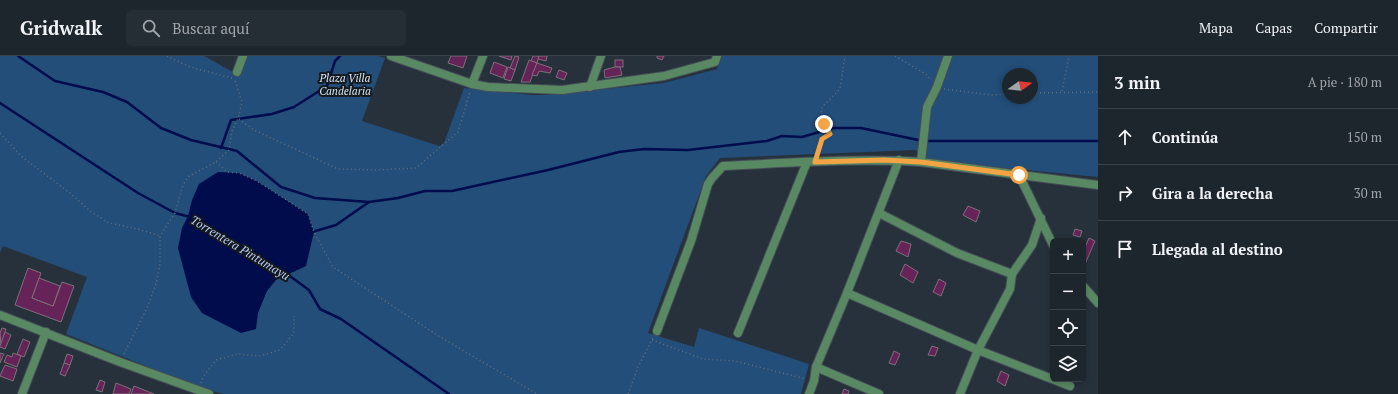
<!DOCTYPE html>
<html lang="es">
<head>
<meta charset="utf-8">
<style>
  :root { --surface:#1d252d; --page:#252d35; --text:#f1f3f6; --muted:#a0a5aa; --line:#3b4249 }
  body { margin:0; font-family:"PT Serif",serif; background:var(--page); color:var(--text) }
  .controls { position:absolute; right:12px; bottom:12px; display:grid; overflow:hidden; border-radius:6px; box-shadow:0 2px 6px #0003 }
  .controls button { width:36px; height:36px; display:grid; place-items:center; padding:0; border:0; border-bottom:1px solid var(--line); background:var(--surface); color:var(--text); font:20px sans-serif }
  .compass { position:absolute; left:1002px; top:12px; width:36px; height:36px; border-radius:50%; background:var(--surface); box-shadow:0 2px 6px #0003; rotate:76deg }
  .stop { position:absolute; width:12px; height:12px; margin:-9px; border:3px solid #f4a444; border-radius:50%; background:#fff }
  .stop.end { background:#f4a444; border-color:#fff; box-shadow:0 1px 4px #0008 }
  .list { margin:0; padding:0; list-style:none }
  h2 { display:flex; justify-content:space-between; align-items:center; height:52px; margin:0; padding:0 16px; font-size:17px }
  h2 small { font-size:13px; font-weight:400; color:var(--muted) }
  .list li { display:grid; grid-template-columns:26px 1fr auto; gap:12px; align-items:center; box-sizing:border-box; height:56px; padding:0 16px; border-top:1px solid var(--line) }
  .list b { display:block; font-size:15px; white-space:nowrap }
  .list em { font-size:13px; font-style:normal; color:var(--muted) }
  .icon { flex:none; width:22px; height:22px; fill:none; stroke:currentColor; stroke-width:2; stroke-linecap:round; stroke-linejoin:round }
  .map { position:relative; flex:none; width:1098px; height:338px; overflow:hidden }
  header { display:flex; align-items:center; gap:24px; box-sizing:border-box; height:56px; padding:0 20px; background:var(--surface); border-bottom:1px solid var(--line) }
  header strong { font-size:19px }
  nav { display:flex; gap:22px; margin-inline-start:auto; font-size:14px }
  .search { width:280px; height:36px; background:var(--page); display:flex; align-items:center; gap:10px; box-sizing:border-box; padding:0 14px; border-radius:6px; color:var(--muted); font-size:15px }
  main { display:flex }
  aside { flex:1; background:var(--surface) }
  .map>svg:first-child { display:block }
  .green { fill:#234e79; fill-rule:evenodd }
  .water { fill:#000c4c }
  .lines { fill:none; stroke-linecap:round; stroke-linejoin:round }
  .stream { stroke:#000c4c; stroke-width:2.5 }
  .building { fill:#652357; stroke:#7e6f7a }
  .street-casing { stroke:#444d58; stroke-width:10 }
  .path { stroke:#666f79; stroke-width:1.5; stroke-dasharray:1 3; stroke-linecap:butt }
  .street { stroke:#598962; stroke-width:8 }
  .route { stroke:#f4a444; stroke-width:5 }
  .labels { text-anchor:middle; stroke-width:4; stroke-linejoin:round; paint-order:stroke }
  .park-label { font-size:11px; font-style:italic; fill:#d4e4f5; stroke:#14191e }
  .water-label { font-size:12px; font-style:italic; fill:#b6caf1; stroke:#14191e }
</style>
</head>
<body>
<header>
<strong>Gridwalk</strong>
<div class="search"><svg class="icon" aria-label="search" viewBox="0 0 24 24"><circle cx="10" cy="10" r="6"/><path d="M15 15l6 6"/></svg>Buscar aquí</div>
<nav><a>Mapa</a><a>Capas</a><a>Compartir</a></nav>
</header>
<main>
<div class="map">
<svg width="1098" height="338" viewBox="0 0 1098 338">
  <rect width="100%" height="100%" fill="#27313c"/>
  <path class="green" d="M0,0h204l36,20 8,-20h130l7,2 -23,63 77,25 5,-3 20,-55 68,7h13l119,-12 53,-14 5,-13h376v121l-165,-16 -18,-11 -195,8 -14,18 -58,157 46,14 5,-19 110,36 -8,30h-577l-21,-5 -137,-55 21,-57 -84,-31 -3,7zM1008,18h24v24h-24z"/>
  <polygon class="water" points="218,116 239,117 257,125 308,158 314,176 306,210 276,224 267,235 258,257 256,273 241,277 202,257 191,241 178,192 182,172 188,160 192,144 199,128"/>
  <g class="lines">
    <g class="stream">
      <polyline points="18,0 55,25 103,36 127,46 161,72 191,84 237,95 281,131 315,142 369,146"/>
      <polyline points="0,47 138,137 175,157 190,161"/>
      <polyline points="221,92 231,64 272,58 294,51 327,30 335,5 340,0"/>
      <polyline points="312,176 336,169 369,146 398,142 425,135 452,135 548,114 619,96 644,93 688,94 767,85 782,80 802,81 833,72 861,72 923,85 1098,85"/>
      <polyline points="287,218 309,234 320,253 341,263 449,338"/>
    </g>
  </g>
  <g class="building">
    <polygon points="451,0 467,0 463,12 448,7"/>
    <polygon points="499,0 512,0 511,4"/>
    <polygon points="515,0 519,1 515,14 510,12"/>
    <polygon points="533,0 539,0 537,7 531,5"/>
    <polygon points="539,0 547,0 546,5 538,3"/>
    <polygon points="657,0 664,0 662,4 657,2"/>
    <polygon points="529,4 537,7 530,26 521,26"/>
    <rect x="615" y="4" width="8" height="7"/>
    <polygon points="494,6 507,11 503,22 490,17"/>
    <polygon points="537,7 552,12 550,17 539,15 537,20 532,19"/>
    <polygon points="508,11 515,14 511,25 504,23"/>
    <polygon points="615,11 620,11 622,19 605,22 604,14"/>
    <polygon points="559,14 567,17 564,24 556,21"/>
    <polygon points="968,150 980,155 976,166 963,159"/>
    <polygon points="1075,173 1082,175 1080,181 1073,179"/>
    <polygon points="1089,182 1095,185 1085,208 1083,207 1083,196"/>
    <polygon points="901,185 911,188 908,201 896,195"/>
    <polygon points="905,208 918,216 913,227 900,219"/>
    <polygon points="28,212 41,217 32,242 53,250 62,226 74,230 61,266 15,249"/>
    <polygon points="39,222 60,230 53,250 32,242"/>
    <polygon points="939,223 946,227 941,240 933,236"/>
    <polygon points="2,272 6,273 1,289 0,277"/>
    <polygon points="5,276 11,279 5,293 0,291 0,290"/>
    <polygon points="23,283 30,286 24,301 17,298"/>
    <polygon points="932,290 938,292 935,300 928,299"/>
    <polygon points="894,295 900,298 895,309 889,307"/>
    <polygon points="0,297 4,298 0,307"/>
    <polygon points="13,297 21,300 17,311 4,306 7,299 12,301"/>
    <polygon points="67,298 73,300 70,309 64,307"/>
    <polygon points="64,307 70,309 65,320 60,318"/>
    <polygon points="5,309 17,313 13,325 0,320"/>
    <polygon points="1001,315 1009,319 1005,330 997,325"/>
    <polygon points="100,324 105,326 102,336 96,334"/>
    <polygon points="116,327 131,333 129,338 113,338"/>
    <polygon points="134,330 154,338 131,338"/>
    <polygon points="844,333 849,335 848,338 842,338"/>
  </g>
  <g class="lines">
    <defs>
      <g id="street">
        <polyline points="391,0 472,28 488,31 562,34 664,20 715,6 717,0"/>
        <polyline points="237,16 243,0"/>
        <polyline points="472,28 483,0"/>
        <polyline points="590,31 601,0"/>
        <polyline points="921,106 927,51 937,31 948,0"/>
        <polyline points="1019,119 1053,189"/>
        <polyline points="879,157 957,197 1012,218"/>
        <polyline points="1083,230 1098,247"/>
        <polyline points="847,237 978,294 1070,330"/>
        <polyline points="0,259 120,306 209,338"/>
        <path d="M657,275l34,-90 17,-57 4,-6 11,-12c66,-3 132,-8 198,-4l177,23"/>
        <polyline points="738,277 807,106"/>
        <polyline points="816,311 879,338"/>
        <polyline points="22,338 46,276"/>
        <polyline points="809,338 814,325 816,311 847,237 899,104"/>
        <polyline points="960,338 978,294 1010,233 1012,218 1032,189 1041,162"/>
      </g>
    </defs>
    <use href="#street" class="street-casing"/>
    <g class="path">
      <polyline points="167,0 190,11 232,22"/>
      <polyline points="895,0 926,18 931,24"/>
      <polyline points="944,33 991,39 1008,38"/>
      <polyline points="1062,35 1069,0"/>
      <polyline points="1032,37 1098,36"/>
      <polyline points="239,63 254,74 338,113 376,114 416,112 458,76 470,36"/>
      <polyline points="0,77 21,100 70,137 90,155 109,167 138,173 160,180"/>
      <polyline points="818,97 822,83 830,78 824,69 821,59 822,51 840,33 845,0"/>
      <polyline points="216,106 227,116 239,117 257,125 308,158 314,176 333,211 437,279 537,338"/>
      <polyline points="652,284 703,303 735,305 806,323"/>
      <polyline points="124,298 147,252 156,228 160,208 160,180 175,157 183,129 189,120 216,106 229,94 232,75 238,63 242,46 235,24"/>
      <polyline points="201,327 203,321 216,304 237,298 260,300 280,294 294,277 294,260"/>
      <polyline points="628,338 638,311 653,282"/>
    </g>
    <use href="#street" class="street"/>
  </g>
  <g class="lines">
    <polyline class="route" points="824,68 830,78 822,83 815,106 884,104 921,106 1019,119"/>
  </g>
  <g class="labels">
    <g class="park-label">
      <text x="345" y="26">Plaza Villa<tspan x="345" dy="13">Candelaria</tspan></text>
    </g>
    <g class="water-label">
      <text transform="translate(240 192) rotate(31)" y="4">Torrentera Pintumayu</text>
    </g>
  </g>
</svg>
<div class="controls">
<button>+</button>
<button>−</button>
<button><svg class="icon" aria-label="locate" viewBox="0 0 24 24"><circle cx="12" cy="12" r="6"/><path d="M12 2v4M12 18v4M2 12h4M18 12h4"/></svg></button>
<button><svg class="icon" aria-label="layers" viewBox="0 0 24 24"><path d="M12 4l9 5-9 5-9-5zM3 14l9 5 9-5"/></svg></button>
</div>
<svg class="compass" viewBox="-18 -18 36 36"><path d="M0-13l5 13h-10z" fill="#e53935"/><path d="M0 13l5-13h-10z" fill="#a0a5aa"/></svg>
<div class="stop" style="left:1019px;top:119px"></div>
<div class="stop end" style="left:824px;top:68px"></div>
</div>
<aside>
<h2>3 min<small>A pie · 180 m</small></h2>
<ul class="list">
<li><svg class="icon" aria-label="ahead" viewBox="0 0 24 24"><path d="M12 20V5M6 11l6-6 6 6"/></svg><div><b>Continúa</b></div><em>150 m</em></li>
<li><svg class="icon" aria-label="right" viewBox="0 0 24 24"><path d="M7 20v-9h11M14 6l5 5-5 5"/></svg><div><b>Gira a la derecha</b></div><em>30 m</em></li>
<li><svg class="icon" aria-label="arrive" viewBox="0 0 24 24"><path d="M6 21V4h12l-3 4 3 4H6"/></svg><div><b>Llegada al destino</b></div></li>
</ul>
</aside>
</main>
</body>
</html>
